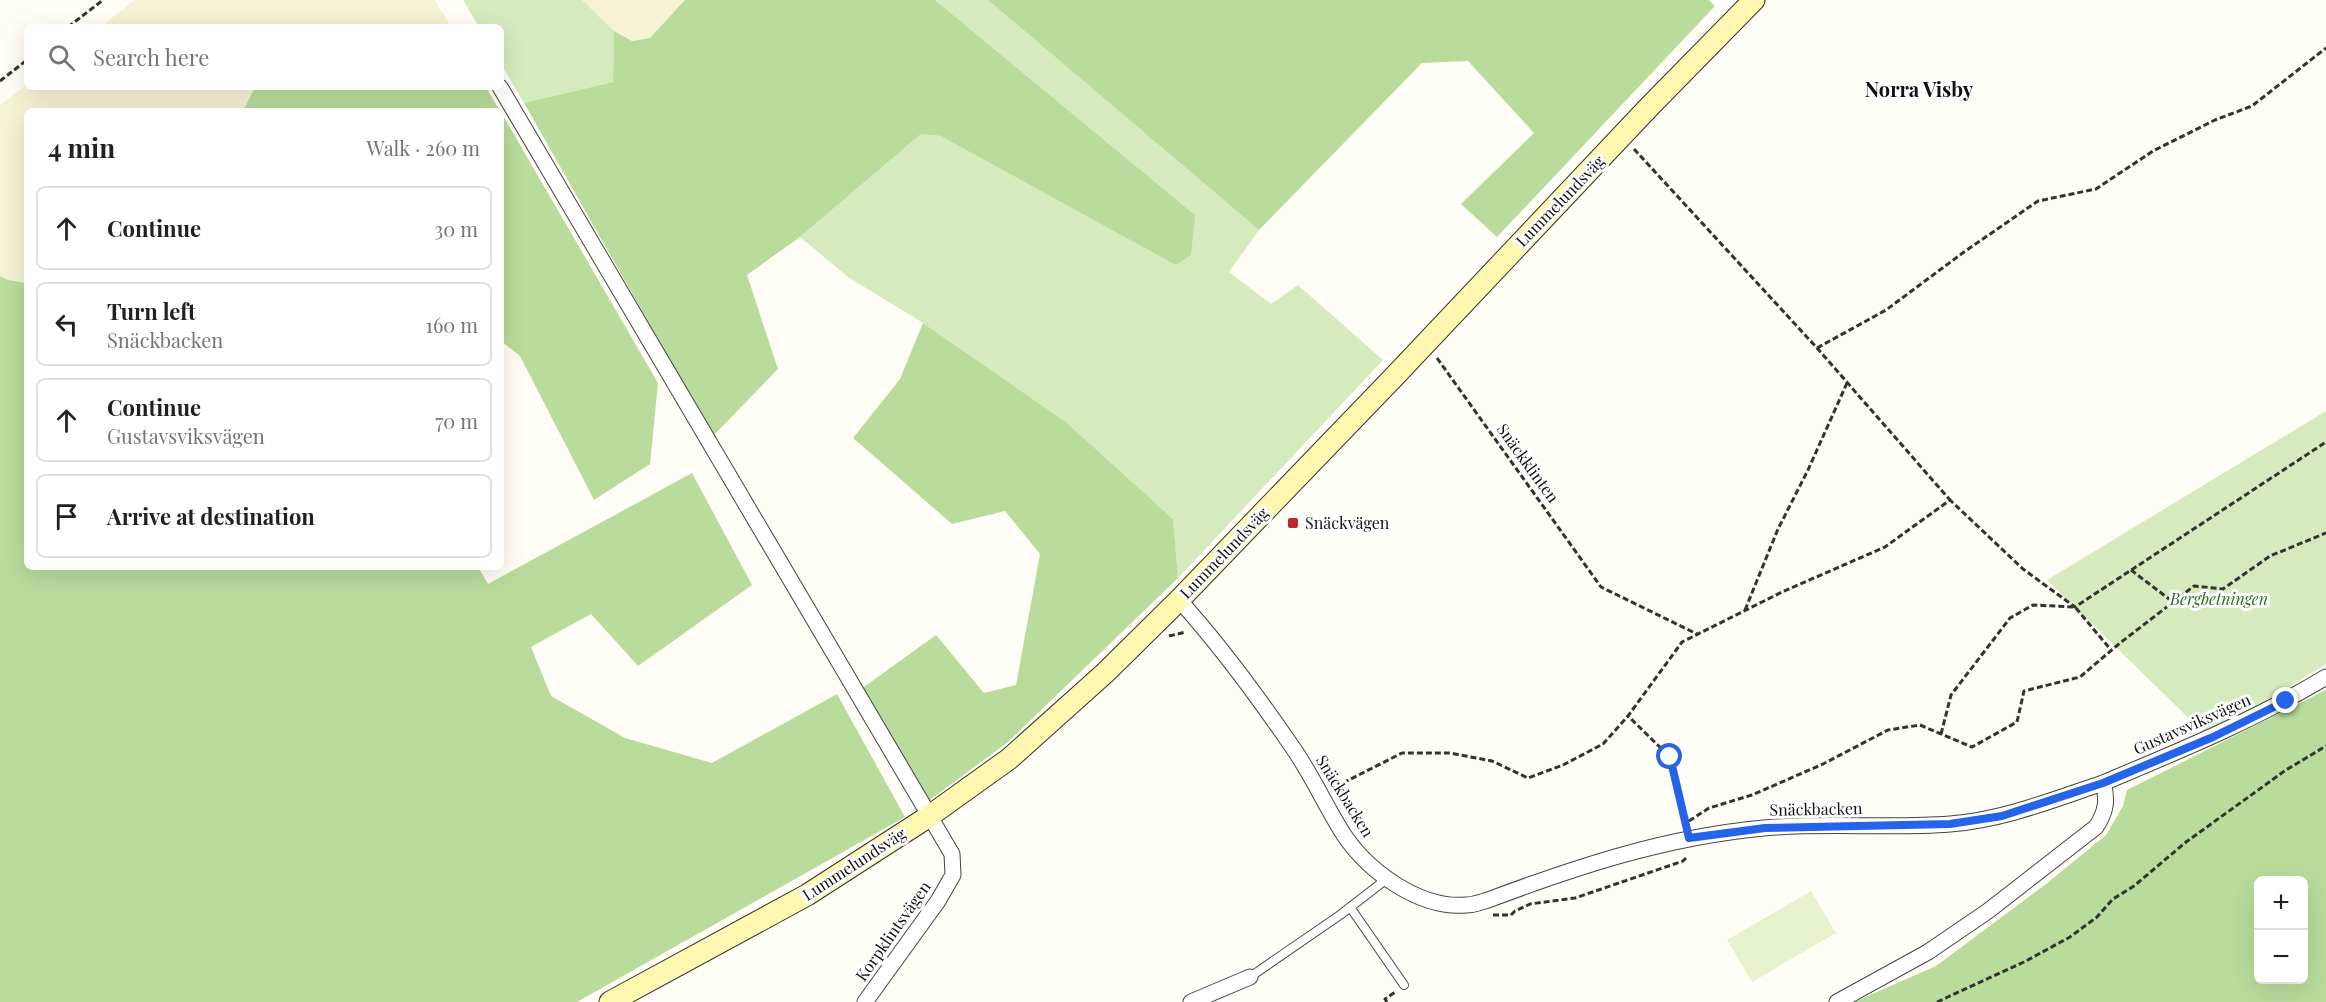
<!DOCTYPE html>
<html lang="en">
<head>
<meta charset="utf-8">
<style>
  :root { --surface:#fff; --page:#f6f6f6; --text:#202124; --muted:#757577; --line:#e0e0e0 }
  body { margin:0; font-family:"Playfair Display",serif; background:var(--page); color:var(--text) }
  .controls { position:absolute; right:18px; bottom:18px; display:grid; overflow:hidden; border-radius:9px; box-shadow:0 6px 24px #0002 }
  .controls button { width:54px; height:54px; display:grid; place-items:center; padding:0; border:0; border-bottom:2px solid var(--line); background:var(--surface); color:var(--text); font:30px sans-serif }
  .stop { position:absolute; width:18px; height:18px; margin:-14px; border:4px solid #2563eb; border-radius:50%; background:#fff }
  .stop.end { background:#2563eb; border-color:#fff; box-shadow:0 2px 6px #0008 }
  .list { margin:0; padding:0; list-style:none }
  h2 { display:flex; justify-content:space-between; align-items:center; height:78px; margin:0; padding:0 24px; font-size:26px }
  h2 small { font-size:20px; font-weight:400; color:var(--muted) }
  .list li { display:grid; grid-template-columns:39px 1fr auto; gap:18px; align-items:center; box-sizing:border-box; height:84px; margin:0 12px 12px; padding:0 12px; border:2px solid var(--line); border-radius:9px }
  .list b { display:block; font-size:22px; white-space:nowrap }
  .list p { margin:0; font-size:20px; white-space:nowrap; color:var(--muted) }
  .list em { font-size:20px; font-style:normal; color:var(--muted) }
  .icon { flex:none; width:33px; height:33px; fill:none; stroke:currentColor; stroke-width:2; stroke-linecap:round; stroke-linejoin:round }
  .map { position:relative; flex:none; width:2326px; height:1002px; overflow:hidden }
  .search { position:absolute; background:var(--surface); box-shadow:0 6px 24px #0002; left:24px; top:24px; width:480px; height:66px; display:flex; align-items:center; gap:15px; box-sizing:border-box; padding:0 21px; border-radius:9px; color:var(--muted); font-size:22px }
  .panel { position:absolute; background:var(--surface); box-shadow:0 6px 24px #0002; left:24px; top:108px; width:480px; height:462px; border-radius:9px }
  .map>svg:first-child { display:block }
  .farmland { fill:#f6f3d4 }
  .green { fill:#d5ebbd }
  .forest { fill:#b9dc9c; fill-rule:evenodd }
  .pitch { fill:#e6f2cf }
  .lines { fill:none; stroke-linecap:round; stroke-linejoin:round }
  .service-casing { stroke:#444; stroke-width:10 }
  .minor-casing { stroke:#444; stroke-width:17 }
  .secondary-casing { stroke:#333; stroke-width:23 }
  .path { stroke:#333; stroke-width:3; stroke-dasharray:6 3; stroke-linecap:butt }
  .service { stroke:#fff; stroke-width:8 }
  .minor { stroke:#fff; stroke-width:15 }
  .secondary { stroke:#fff6b0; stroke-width:21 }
  .route { stroke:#2563eb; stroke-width:8 }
  .poi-dot { fill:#c4262e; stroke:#fff; stroke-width:2 }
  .labels { text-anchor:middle; stroke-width:6; stroke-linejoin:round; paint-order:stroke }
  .street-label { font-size:16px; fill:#111; stroke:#fff }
  .poi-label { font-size:16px; fill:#111; stroke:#fff; text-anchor:start }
  .park-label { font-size:16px; font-style:italic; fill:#2f6b1f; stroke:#fff }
  .quarter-label { font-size:20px; font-weight:bold; fill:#111; stroke:#fff }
</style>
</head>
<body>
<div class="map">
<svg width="2326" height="1002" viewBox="0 0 2326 1002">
  <rect width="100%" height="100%" fill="#fffdf5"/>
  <g class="farmland">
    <polygon points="135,0 435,0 451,27 100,27"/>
    <polygon points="582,0 685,0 650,38 632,41 614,31"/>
    <polygon points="27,84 27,87 255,87 243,111 27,111 27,283 8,280 0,276 0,105"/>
  </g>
  <g class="green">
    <polygon points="463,0 582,0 614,31 613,82 524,103 501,64 501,27 479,27"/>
    <polygon points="935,0 988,0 1259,230 1229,272 1271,304 1298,285 1383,360 1178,578 1173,519 1066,422 923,323 848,277 800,237 921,134 941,136 1195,215"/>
    <polygon points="2326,411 2326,664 2283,691 2204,733 2047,580"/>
  </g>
  <g class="forest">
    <polygon points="685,0 935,0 1195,215 1191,255 1176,265 941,136 921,134 800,237 747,275 778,369 714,435 676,371 524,103 613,82 614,31 632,41 650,38"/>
    <polygon points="988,0 1709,0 1715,6 1497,237 1461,204 1534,133 1468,61 1422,63 1259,230"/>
    <polygon points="255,87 486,87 500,111 243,111"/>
    <polygon points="501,112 658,383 650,464 594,500 520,356 501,341"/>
    <polygon points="0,276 8,280 27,283 27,567 478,567 488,584 692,473 752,585 638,666 591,614 531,647 551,696 625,738 712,763 837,694 905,817 577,1002 0,1002"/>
    <polygon points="923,323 1066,422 1173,519 1178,578 1008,742 923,805 857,692 936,635 984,693 1016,685 1040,554 1005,511 952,524 853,438 900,379"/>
    <path d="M2326,690v312h-472l82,-36 110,-82 60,-49 17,-29 4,-16zM2258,880h46v100h-46z"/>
  </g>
  <polygon class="pitch" points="1811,891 1836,933 1752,982 1727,940"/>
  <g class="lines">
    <defs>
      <g id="service">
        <polyline points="1350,907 1404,985"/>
        <polyline points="1250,977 1340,915 1388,878"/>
      </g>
      <g id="minor">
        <polyline points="500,87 952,854 953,875 938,901 865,1002"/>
        <path d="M1179,600c42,46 79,97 114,148 19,27 33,59 51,87 25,37 76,74 122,70 8,0 15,-3 22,-5 91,-34 178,-63 276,-72 61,-6 124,1 186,-4 53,-4 102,-24 153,-41 5,17 3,29 -7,44l-108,84 -60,41 -91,50"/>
        <path d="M2103,783c76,-32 152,-63 223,-106"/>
        <polyline points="1191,1002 1250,977"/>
      </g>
      <polyline id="secondary" points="610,1002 807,895 928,817 1009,759 1105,673 1179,600 1391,380 1650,106 1754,0"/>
    </defs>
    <use href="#service" class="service-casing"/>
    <use href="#minor" class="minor-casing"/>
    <use href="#secondary" class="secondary-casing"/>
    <g class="path">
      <polyline points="68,27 103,0"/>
      <polyline points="0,81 27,60"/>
      <polyline points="1634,149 1817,348 1950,500"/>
      <polyline points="1817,348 1886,310 1964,252 2038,201 2096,189 2153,151 2215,120 2252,106 2326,48"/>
      <polyline points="1437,358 1601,587 1697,634"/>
      <polyline points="2131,570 2173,602"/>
      <polyline points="1745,610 1778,529 1808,470 1847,383"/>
      <polyline points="1169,636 1186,632"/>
      <polyline points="1941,734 1951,695 2010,618 2033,605 2075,607 2111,650"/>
      <polyline points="1335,787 1402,753 1450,753 1492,761 1528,778 1563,765 1603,744 1628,716"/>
      <polyline points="1689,821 1709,808 1752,795 1823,764 1888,730 1920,725 1972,747 2017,722 2024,691 2080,677 2120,643 2194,586 2223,589 2270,556 2326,533"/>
      <polyline points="1686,824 1670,757 1628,716 1682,642 1782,592 1885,547 1950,500 2023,569 2075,607 2326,442"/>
      <polyline points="1493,915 1511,915 1515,911 1530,904 1575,898 1683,861 1687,857"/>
      <polyline points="1387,1002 1385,999 1395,992"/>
      <polyline points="1937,1002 2024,962 2070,937 2097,917 2113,899 2134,886 2186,842 2286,770 2326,746"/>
    </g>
    <use href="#service" class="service"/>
    <use href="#minor" class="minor"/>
    <use href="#secondary" class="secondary"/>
  </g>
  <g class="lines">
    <polyline class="route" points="1670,757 1689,838 1765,828 1950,824 2002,816 2103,783 2213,737 2286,701"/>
  </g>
  <rect class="poi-dot" x="1287" y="517" width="12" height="12" rx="3"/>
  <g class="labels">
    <g class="street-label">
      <text transform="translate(1560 201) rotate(-46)" y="6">Lummelundsväg</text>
      <text transform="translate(1528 463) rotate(54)" y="6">Snäckklinten</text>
      <text transform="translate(1224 553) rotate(-46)" y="6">Lummelundsväg</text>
      <text transform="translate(2192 724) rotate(-24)" y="6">Gustavsviksvägen</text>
      <text transform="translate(1345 796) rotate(58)" y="6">Snäckbacken</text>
      <text transform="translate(1816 809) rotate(-1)" y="6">Snäckbacken</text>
      <text transform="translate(854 864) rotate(-33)" y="6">Lummelundsväg</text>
      <text transform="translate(893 931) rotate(-55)" y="6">Korpklintsvägen</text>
    </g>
    <g class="poi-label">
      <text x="1305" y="529">Snäckvägen</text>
    </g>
    <g class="park-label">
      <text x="2219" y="605">Bergbetningen</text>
    </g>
    <g class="quarter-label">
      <text x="1919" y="97">Norra Visby</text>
    </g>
  </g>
</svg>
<div class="controls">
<button>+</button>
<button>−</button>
</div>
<div class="stop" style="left:1670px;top:757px"></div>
<div class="stop end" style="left:2286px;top:701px"></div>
<div class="search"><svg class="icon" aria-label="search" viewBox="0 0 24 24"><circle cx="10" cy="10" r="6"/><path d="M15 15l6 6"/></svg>Search here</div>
<section class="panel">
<h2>4 min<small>Walk · 260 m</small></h2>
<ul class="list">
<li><svg class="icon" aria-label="ahead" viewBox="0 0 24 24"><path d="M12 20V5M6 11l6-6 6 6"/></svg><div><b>Continue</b></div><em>30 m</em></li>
<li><svg class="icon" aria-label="left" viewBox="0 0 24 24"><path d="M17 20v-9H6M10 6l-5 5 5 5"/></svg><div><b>Turn left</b><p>Snäckbacken</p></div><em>160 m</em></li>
<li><svg class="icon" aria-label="ahead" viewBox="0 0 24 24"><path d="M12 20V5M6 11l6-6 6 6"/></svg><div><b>Continue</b><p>Gustavsviksvägen</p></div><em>70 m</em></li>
<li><svg class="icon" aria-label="arrive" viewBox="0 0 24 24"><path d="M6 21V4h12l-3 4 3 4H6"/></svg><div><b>Arrive at destination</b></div></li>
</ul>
</section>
</div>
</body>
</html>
